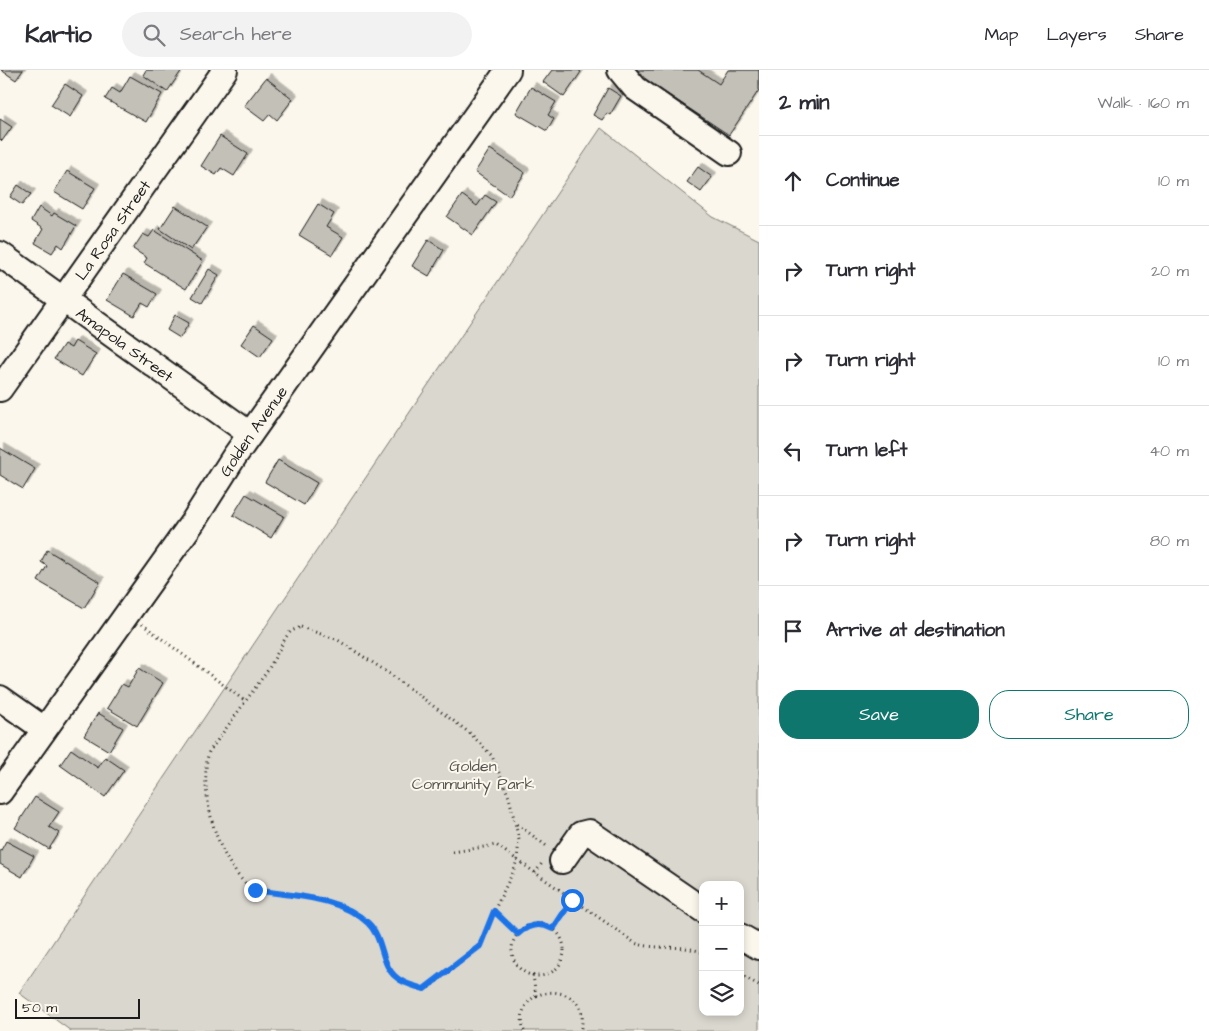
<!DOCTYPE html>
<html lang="en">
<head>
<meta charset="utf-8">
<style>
  :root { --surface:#fff; --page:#f2f2f3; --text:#2b2b33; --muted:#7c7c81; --line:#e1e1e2; --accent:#0f766e }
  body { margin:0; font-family:"Architects Daughter",sans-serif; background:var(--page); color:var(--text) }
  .controls { position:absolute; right:15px; bottom:15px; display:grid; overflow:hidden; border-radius:10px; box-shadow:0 2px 8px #0003 }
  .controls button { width:45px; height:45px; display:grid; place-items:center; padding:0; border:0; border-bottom:1px solid var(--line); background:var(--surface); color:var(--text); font:25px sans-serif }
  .scale { position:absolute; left:15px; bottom:12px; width:125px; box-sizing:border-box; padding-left:5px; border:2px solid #1c1c1c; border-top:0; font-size:14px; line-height:18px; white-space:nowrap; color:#1c1c1c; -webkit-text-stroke:4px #fbf7ec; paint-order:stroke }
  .stop { position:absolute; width:15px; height:15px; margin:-11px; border:4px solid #1a73e8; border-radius:50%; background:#fff }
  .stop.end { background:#1a73e8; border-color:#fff; box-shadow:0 1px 5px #0008 }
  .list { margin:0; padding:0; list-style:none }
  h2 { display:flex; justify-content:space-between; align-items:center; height:65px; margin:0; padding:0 20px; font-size:21px }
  h2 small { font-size:16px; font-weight:400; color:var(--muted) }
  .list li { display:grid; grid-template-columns:32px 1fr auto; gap:15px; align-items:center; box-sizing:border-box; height:90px; padding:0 20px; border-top:1px solid var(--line) }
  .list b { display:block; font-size:19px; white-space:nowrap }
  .list em { font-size:16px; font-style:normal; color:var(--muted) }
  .actions { display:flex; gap:10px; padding:15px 20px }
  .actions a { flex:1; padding:11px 0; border:1px solid var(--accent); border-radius:20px; text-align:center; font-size:18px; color:var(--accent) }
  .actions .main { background:var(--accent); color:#fff }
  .icon { flex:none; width:28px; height:28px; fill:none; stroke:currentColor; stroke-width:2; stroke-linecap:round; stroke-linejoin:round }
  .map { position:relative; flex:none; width:759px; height:961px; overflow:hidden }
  header { display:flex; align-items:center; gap:30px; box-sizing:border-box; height:70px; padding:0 25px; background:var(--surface); border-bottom:1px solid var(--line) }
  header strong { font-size:24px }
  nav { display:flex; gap:28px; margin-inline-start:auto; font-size:18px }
  .search { width:350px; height:45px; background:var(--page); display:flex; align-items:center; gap:12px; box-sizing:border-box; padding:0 18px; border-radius:28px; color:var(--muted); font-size:19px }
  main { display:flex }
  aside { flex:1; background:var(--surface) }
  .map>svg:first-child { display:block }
  .green { fill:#dad7ce; stroke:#7b7a75; fill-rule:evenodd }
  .building { fill:#c3c0b8; stroke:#1c1c1c; filter:url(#shadow) }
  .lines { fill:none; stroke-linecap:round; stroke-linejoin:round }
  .minor-casing { stroke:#1c1c1c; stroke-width:28 }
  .path { stroke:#1c1c1c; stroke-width:3; stroke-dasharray:1 4; stroke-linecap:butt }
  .minor { stroke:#fbf7ec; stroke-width:24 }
  .route { stroke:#1a73e8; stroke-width:6 }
  .labels { text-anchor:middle; stroke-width:4; stroke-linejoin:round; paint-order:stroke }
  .street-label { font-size:16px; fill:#1c1c1c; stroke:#fbf7ec }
  .park-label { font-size:16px; fill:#555451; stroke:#fbf7ec }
</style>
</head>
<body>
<header>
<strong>Kartio</strong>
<div class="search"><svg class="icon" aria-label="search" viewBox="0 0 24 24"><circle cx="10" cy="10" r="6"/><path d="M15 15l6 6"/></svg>Search here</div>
<nav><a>Map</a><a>Layers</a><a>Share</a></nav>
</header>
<main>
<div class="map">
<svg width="759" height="961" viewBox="0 0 759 961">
  <defs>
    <filter id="shadow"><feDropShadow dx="4.5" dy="-4.5" stdDeviation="0" flood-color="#0004"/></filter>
  </defs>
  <rect width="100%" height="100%" fill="#fbf7ec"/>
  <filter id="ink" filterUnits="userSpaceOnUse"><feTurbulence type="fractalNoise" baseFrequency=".02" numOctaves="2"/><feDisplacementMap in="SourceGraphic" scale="10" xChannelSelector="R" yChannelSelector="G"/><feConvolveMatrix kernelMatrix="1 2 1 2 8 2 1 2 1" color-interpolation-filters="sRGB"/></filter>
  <g filter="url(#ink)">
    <path class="green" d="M601,58l112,89 46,23v791h-688l-52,-38zM703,815h37v127h-37z"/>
    <g class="building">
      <polygon points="1,0 23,0 16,10"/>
      <polygon points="146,0 182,0 167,22 143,5"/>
      <polygon points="552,0 578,0 581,2 564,27 543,12"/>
      <polygon points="631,0 698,0 719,14 728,0 759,0 759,20 729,65"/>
      <polygon points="130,6 162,24 146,52 105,29 112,18 120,23"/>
      <polygon points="266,8 293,29 277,50 270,44 264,51 244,36"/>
      <polygon points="65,14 83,26 70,47 51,35"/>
      <polygon points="531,17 556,32 548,45 554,49 547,61 516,43"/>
      <polygon points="608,18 621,26 610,45 607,43 602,50 593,45"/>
      <polygon points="0,49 12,57 2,71 0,69"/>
      <polygon points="220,66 248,84 234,106 221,98 216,105 201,96"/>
      <polygon points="490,79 525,103 509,126 475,102"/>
      <polygon points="698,97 712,107 701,122 687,112"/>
      <polygon points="67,101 95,118 82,139 54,122"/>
      <polygon points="18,115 31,124 22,135 10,127"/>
      <polygon points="462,125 477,136 485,125 496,132 473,165 447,147"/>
      <polygon points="318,134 334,144 326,157 343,167 332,185 299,165"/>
      <polygon points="175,136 207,157 191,180 160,159"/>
      <polygon points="39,137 52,146 54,143 76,156 63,178 58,174 52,183 35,173 43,159 31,151"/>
      <polygon points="154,160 203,191 186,219 144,193 147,188 133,179 143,164 149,167"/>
      <polygon points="428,170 444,180 429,206 412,196"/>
      <polygon points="209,199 219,205 202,233 192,227"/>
      <polygon points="123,204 157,224 149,237 142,233 134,246 107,230"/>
      <polygon points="175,245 189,253 180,268 167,260"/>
      <polygon points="254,255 273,268 260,287 241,274"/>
      <polygon points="75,271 96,284 82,306 54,289 64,274 71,278"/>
      <polygon points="0,378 35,399 23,419 0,405"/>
      <polygon points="278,390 317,413 304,435 265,412"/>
      <polygon points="246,424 284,446 271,468 233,445"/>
      <polygon points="47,480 100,512 84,538 38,511 47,496 41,492"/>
      <polygon points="139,598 163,613 137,656 107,638 122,614 128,617"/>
      <polygon points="98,643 123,658 109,681 84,666"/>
      <polygon points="71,679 98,698 105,687 124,700 105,727 60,695"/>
      <polygon points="35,727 59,742 49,757 59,763 49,779 15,758"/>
      <polygon points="6,771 34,786 22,807 0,794 0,782"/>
    </g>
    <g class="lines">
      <defs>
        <g id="minor">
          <polyline points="620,0 635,18 729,83"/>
          <path id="s1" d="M0,184l250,180"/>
          <path id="s2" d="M0,319l225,-319"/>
          <polyline points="0,628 44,659"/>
          <path id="s3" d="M0,722l192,-269 42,-66 274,-387"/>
          <polyline points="562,791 581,764 589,762 703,840"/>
          <polyline points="740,866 759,877"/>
        </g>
      </defs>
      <use href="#minor" class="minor-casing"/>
      <g class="path">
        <polyline points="142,554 245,631"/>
        <path d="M301,557l37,13 52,34 81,60 21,22 17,41 10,43 -2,20 -4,12 -19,39 -14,35 -52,42 -4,1c-8,-3 -21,-5 -28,-12 -16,-13 -12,-39 -28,-54 -28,-27 -76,-27 -113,-33 -36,-20 -58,-100 -46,-138l59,-82 18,-33 5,-6z"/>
        <polyline points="517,754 548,777"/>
        <path d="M453,782l43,-7 139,98c21,8 48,0 68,10"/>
        <polyline points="535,803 542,793"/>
        <polyline points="494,841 518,863"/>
        <circle cx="538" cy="880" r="26"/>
        <polyline points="553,859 572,830"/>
        <polyline points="533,905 536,926"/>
        <polyline points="740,905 759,915"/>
        <path d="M524,961c-15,-53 73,-50 56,0"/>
      </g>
      <use href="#minor" class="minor"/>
    </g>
  </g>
  <g class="lines" filter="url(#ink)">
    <path class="route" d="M255,820c36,6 85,6 113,33 16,15 12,41 28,54 7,7 19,9 28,12l56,-43 14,-35 24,23c11,-10 22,-12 35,-5l19,-29"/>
  </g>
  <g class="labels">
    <g class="street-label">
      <text dy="6" stroke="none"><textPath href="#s2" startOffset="195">La Rosa Street</textPath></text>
      <text dy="6" stroke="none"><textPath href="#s1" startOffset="154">Amapola Street</textPath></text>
      <text dy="6" stroke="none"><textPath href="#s3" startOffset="441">Golden Avenue</textPath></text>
    </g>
    <g class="park-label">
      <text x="473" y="701">Golden<tspan x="473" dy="18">Community Park</tspan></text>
    </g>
  </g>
</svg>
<div class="controls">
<button>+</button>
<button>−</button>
<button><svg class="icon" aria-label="layers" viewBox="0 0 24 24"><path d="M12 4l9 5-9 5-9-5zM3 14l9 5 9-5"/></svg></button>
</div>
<div class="scale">50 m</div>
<div class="stop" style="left:572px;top:830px"></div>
<div class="stop end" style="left:255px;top:820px"></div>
</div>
<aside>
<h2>2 min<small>Walk · 160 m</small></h2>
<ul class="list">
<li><svg class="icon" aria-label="ahead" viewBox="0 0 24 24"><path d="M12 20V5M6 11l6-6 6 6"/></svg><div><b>Continue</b></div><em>10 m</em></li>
<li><svg class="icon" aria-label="right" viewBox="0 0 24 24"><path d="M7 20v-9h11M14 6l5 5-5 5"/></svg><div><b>Turn right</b></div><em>20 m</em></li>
<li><svg class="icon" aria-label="right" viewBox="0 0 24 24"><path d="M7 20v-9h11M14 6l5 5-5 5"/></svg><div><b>Turn right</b></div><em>10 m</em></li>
<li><svg class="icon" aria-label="left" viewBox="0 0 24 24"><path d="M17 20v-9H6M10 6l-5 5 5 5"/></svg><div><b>Turn left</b></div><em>40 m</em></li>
<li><svg class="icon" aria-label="right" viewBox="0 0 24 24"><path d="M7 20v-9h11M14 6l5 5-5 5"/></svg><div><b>Turn right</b></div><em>80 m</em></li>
<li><svg class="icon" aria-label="arrive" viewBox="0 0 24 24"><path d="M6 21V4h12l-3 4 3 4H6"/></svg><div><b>Arrive at destination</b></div></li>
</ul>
<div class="actions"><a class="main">Save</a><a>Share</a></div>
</aside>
</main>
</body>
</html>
